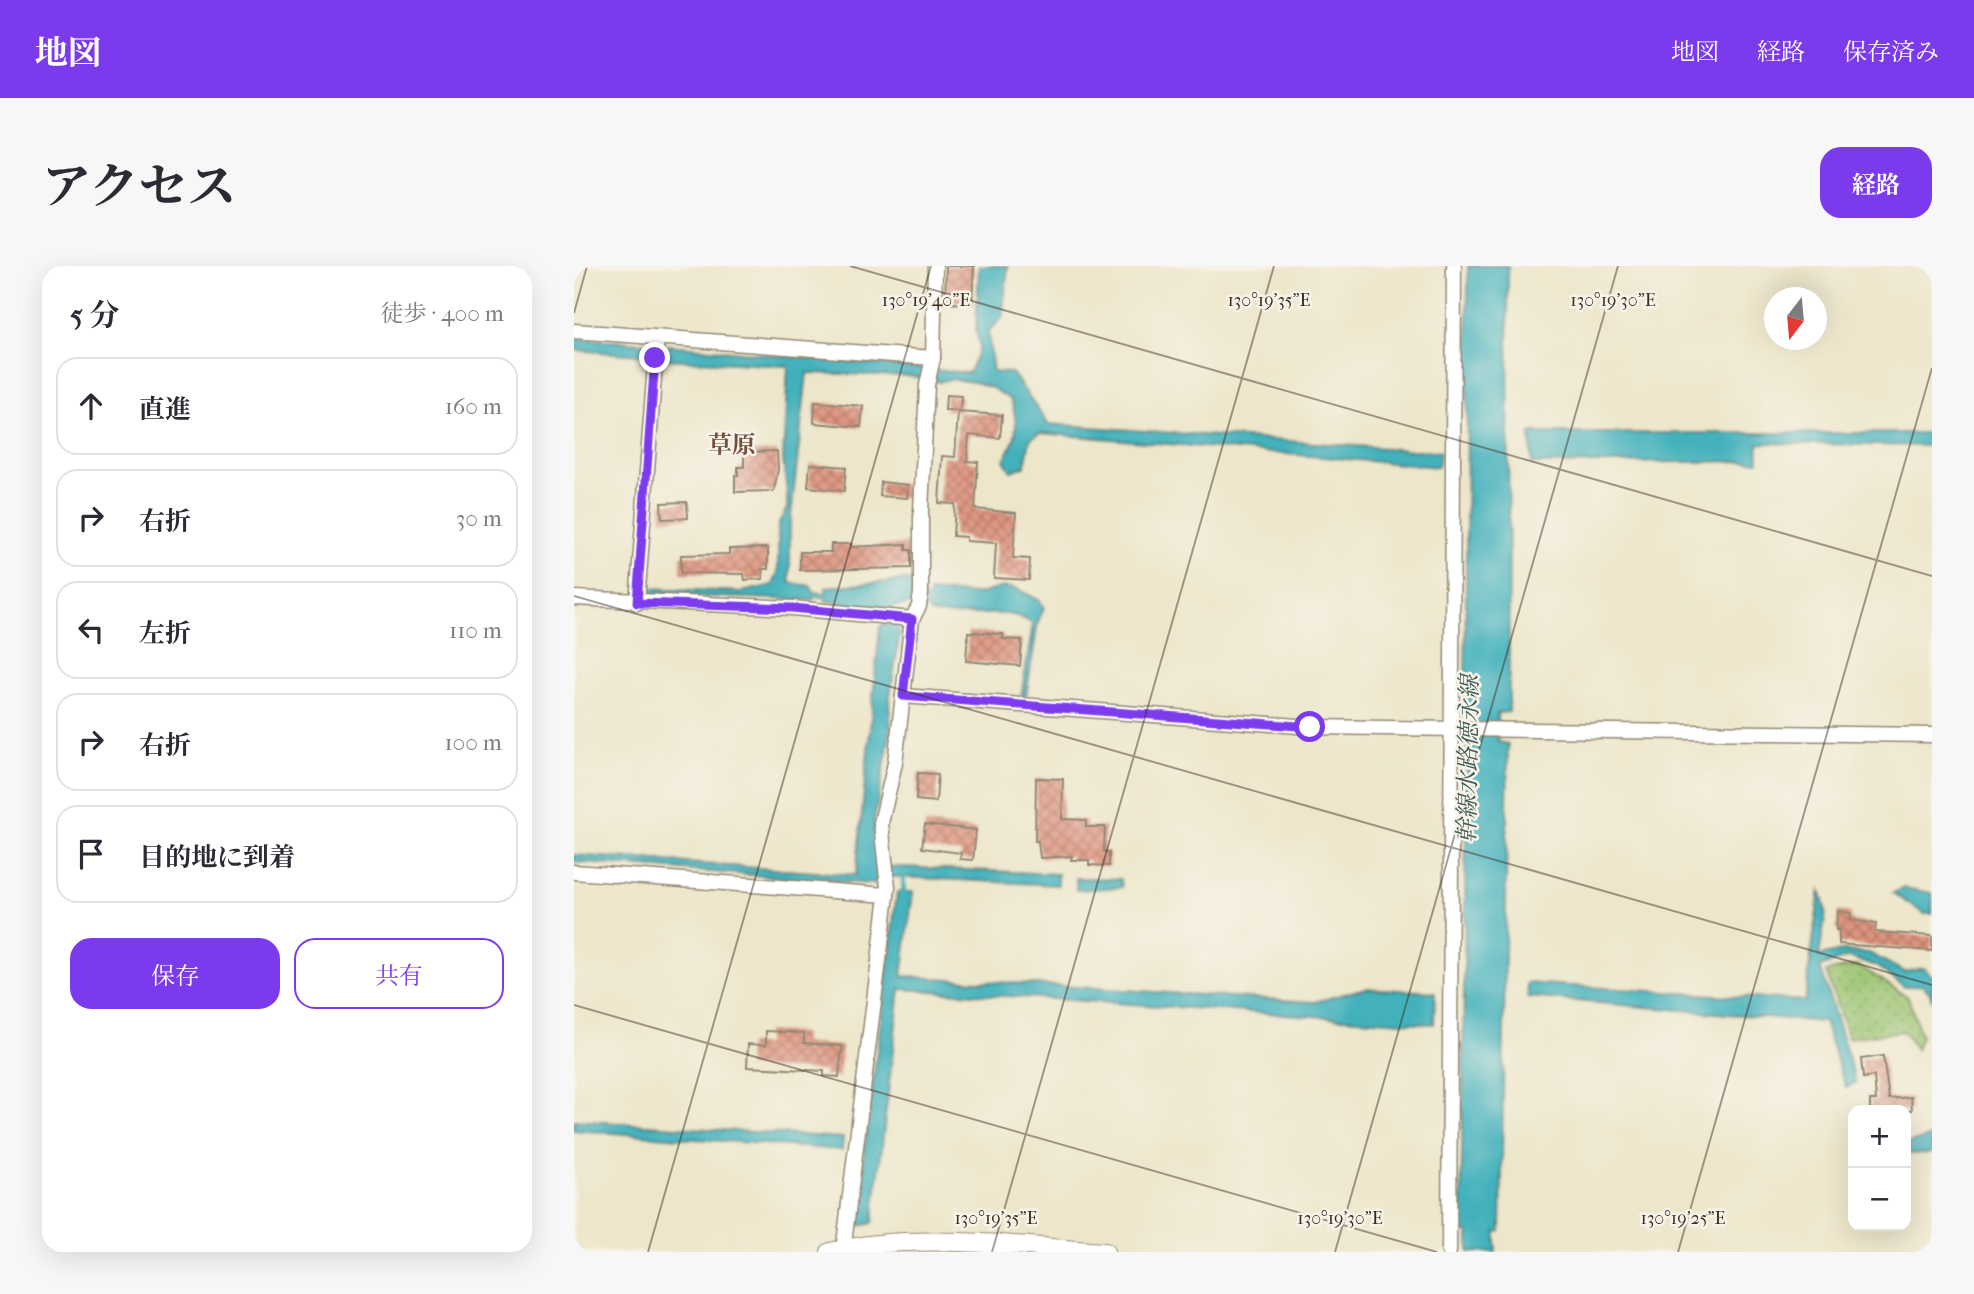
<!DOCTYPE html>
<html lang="ja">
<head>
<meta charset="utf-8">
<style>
  :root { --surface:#fff; --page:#f7f7f7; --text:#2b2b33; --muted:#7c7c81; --line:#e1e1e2; --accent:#7c3aed }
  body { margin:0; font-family:"IM FELL French Canon","Noto Serif JP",serif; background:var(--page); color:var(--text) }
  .controls { position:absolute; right:21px; bottom:21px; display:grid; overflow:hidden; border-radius:14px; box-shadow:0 7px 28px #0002 }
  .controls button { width:63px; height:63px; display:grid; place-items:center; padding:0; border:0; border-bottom:2px solid var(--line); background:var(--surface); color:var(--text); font:35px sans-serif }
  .compass { position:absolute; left:1190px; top:21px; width:63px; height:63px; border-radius:50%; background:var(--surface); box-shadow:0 7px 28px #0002; rotate:196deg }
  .stop { position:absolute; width:21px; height:21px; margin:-16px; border:5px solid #7c3aed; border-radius:50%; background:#fff }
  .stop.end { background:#7c3aed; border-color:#fff; box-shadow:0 2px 7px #0008 }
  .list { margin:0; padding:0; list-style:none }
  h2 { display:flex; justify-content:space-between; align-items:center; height:91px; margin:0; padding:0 28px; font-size:30px }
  h2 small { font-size:23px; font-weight:400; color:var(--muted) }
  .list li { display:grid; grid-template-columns:46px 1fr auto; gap:21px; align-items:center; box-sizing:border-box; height:98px; margin:0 14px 14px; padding:0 14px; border:2px solid var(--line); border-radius:21px }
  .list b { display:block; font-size:26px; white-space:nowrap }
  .list em { font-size:23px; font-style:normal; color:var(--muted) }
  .actions { display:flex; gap:14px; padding:21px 28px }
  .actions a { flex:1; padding:16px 0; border:2px solid var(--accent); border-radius:21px; text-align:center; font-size:24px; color:var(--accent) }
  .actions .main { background:var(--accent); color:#fff }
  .icon { flex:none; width:38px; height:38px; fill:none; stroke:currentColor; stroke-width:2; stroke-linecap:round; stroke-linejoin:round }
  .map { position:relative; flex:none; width:1358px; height:986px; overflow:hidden; border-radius:21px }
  header { display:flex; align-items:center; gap:42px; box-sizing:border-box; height:98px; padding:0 35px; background:var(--accent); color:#fff }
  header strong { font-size:33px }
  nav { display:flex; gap:38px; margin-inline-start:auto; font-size:24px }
  .intro { display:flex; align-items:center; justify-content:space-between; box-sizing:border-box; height:168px; padding:0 42px }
  h1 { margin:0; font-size:49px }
  .button { padding:18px 32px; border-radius:21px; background:var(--accent); color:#fff; font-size:24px; font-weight:700 }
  main { display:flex; gap:42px; padding:0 42px }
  aside { flex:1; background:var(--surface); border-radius:21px; box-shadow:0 7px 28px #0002 }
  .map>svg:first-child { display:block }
  .grass { fill:url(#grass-dots); stroke:#6a7647; stroke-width:2 }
  .water { fill:#42b1bc; stroke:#3e6e6d; stroke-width:2 }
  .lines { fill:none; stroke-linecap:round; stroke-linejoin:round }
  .stream { stroke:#42b1bc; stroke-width:5 }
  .building { fill:url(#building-cross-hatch) }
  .minor-casing { stroke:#948874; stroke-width:17 }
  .tertiary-casing { stroke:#948874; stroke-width:20 }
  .minor { stroke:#fff; stroke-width:14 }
  .tertiary { stroke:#fff; stroke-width:18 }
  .route { stroke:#7c3aed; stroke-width:9 }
  .ticks { fill:none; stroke:#3b2a1e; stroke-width:2; stroke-opacity:0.45 }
  .labels { text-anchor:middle; stroke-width:5; stroke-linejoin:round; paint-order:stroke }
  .neighbourhood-label { font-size:24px; font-weight:bold; fill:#744f40; stroke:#f7f3e8 }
  .water-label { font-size:24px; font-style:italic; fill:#3d5955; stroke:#f7f3e8 }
  .ticks-label { font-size:18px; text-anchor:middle; fill:#3b2a1e; stroke:#f7f3e8; stroke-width:5; stroke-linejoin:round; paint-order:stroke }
</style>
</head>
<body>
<header>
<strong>地図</strong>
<nav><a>地図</a><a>経路</a><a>保存済み</a></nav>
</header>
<div class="intro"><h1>アクセス</h1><a class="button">経路</a></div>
<main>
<aside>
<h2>5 分<small>徒歩 · 400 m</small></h2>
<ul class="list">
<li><svg class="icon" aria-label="ahead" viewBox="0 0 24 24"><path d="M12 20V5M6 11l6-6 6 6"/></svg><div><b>直進</b></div><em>160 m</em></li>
<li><svg class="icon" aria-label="right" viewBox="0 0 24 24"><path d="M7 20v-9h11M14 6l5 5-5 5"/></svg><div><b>右折</b></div><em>30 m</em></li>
<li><svg class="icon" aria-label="left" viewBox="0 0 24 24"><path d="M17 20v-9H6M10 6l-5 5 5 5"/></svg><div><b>左折</b></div><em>110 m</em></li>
<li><svg class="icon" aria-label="right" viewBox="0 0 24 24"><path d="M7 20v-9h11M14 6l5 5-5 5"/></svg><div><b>右折</b></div><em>100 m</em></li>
<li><svg class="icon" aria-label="arrive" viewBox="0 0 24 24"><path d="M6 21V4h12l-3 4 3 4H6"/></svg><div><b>目的地に到着</b></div></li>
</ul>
<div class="actions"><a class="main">保存</a><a>共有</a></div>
</aside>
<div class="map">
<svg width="1358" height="986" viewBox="0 0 1358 986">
  <defs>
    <pattern id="grass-dots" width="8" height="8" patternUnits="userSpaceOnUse" patternTransform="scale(1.75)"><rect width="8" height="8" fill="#9ac370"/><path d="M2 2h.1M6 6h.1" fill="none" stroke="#7f9f5b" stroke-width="1.8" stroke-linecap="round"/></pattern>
    <pattern id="building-cross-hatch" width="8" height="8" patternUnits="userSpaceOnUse" patternTransform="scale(1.75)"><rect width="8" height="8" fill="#de947f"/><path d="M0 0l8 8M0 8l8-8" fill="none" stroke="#b57967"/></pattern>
  </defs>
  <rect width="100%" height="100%" fill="#f7f3e8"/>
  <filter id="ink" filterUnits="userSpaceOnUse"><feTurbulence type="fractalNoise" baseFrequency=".0143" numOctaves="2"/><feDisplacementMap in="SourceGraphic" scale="14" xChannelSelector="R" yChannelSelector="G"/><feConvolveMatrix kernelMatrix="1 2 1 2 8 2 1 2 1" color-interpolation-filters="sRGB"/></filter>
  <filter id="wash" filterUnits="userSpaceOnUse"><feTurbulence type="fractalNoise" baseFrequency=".00686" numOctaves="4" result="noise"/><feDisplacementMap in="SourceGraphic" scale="28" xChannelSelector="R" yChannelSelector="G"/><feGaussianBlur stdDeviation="1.57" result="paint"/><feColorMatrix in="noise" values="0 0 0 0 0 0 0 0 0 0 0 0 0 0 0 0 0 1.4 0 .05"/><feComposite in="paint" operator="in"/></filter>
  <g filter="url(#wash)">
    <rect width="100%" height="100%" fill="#ede6ca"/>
    <polygon class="grass" points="1284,699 1334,731 1347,770 1342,784 1329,765 1274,772 1252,706"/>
    <g class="water">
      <path d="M405,0h29l-6,52 -14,14 5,40 19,1 36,51 392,28 -2,15 -398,-34 -10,6 -5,27 -14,5 -7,-11c14,-22 15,-36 7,-60l-19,-12 -17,-6 -25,-3 -11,3 -28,-6 -104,-3 -17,152v58l21,3 2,6 13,1v-6l84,-7 4,17 15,1v-6l50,2 24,-7 14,2 22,11 5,8 -6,14 -12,74 -5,1 12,-73c-23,-18 -58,-7 -86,-9 -5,-1 -12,0 -16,-2 -5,-3 -4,-5 -5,-10l-35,4v18h5l4,8 -11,69 2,28 -17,91v11l4,6v28l180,8v11l-179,-9 -5,8 -300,-22v-7l282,20 24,-249 5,-1 2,-16 -61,-8 -1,-4h-11l-1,3 -164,-5 -3,-7 96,4 31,-7 5,-12v-48l9,-17v-16l-4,-32 5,-94 -125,-7 -1,-7 -17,-1 -5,4 -66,-5v-12l69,5 6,4 14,2 6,-4 300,28 11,-26 -4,-16z"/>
      <polygon points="894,0 934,0 935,446 923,447 924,476 934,478 927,965 922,966 922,986 895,986 895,966 887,965 893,479 903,478 900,447 891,448"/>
      <polygon points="956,167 1358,167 1358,180 1184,177 1185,195 958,198"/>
      <polygon points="502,612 547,613 548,621 502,624"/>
      <polygon points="1330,622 1358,627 1358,648 1351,648 1319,627"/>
      <polygon points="1246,623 1252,646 1245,690 1268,685 1295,687 1330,706 1350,702 1358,710 1358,735 1356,727 1349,719 1331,721 1302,700 1275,691 1246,701 1282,817 1272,822 1250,756 954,731 953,717 1231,735"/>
      <polygon points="323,626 339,626 328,710 741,736 791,722 861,726 860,758 326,723 299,957 285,960 283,944"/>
      <polygon points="0,854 269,872 268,884 0,864"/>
      <polygon points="1358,870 1358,887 1332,888 1332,878"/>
    </g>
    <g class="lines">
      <polyline class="stream" points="329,607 330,632"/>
    </g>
    <g id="blocks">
      <g class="building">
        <polygon points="372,0 400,0 398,38 371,37"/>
        <polygon points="372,129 387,130 386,145 371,144"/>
        <polygon points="241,136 289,140 287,161 240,157"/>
        <polygon points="384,146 428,149 426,172 395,169 393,195 404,196 401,243 442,247 439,292 456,293 455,314 420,312 422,277 392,275 392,271 379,270 381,238 365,237 368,190 381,191"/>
        <polygon points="203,185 204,203 200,225 161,226 161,209 164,209 164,201 170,201 170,186"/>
        <polygon points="236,198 272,201 270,225 234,221"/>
        <polygon points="307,216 334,219 333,232 306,230"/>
        <polygon points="113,236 114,252 88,253 87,237"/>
        <polygon points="257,278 277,278 277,281 332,278 332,284 337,284 337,302 226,304 226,286 257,286"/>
        <polygon points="194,282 194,303 188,303 189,313 171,314 170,308 107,307 107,289 155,288 155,283"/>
        <polygon points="394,366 429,368 429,373 448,374 446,400 392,395"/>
        <polygon points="344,507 364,508 362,536 342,534"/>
        <polygon points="462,512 489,513 488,553 512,554 512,561 531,561 530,586 535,586 535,600 515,599 515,594 497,594 498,590 466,592 464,575 461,575"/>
        <polygon points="351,558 402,564 399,594 386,593 387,587 348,582"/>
        <polygon points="1264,645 1277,647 1276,654 1302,658 1301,666 1358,670 1358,685 1265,678 1265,664 1262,664"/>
        <polygon points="192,765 230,767 230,777 268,780 265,811 250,810 250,805 173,801 174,778 192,779"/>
        <polygon points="1309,790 1315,833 1337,831 1338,844 1296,844 1296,834 1302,834 1300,810 1289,812 1287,793"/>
      </g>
    </g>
  </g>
  <g filter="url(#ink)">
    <use href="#blocks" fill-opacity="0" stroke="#948874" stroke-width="2"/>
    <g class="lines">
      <defs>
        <g id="minor">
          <polyline points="0,65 359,92"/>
          <polyline points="0,332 218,342 338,353"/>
          <polyline points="63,337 83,72"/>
          <polyline points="329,430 736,461 1358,469"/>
          <polyline points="0,606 313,629"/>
          <polyline points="269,986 314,621 307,557 321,497 338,353 345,340 347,327 347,245 353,119 359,92 361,0"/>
          <polyline points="875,986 880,0"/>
        </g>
        <path id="tertiary" d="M256,986c16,-3 32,-7 48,-8 75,-7 152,3 227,8"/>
      </defs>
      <use href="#minor" class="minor-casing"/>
      <use href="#tertiary" class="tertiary-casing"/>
      <use href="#minor" class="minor"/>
      <use href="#tertiary" class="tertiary"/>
    </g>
  </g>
  <g class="lines" filter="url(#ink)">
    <polyline class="route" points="81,92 63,337 218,342 338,353 329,430 736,461"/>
  </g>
  <path class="ticks" d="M276,0l1082,310M0,47l13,-47M0,330l1358,389M0,739l863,247M74,986l283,-986M418,986l282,-986M761,986l283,-986M1104,986l254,-884"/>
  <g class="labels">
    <g class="neighbourhood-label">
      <text x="158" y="187">草原</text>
    </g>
    <g class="water-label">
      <text transform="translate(894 493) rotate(-89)" y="8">幹線水路徳永線</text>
    </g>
  </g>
  <g class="ticks-label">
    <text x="352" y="40">130°19'40"E</text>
    <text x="695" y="40">130°19'35"E</text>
    <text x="1039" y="40">130°19'30"E</text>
    <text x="422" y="958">130°19'35"E</text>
    <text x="766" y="958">130°19'30"E</text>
    <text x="1109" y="958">130°19'25"E</text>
  </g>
</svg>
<div class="controls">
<button>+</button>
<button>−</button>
</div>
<svg class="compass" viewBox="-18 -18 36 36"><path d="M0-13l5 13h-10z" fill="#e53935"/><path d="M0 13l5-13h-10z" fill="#7c7c81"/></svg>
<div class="stop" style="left:736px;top:461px"></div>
<div class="stop end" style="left:81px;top:92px"></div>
</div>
</main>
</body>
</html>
